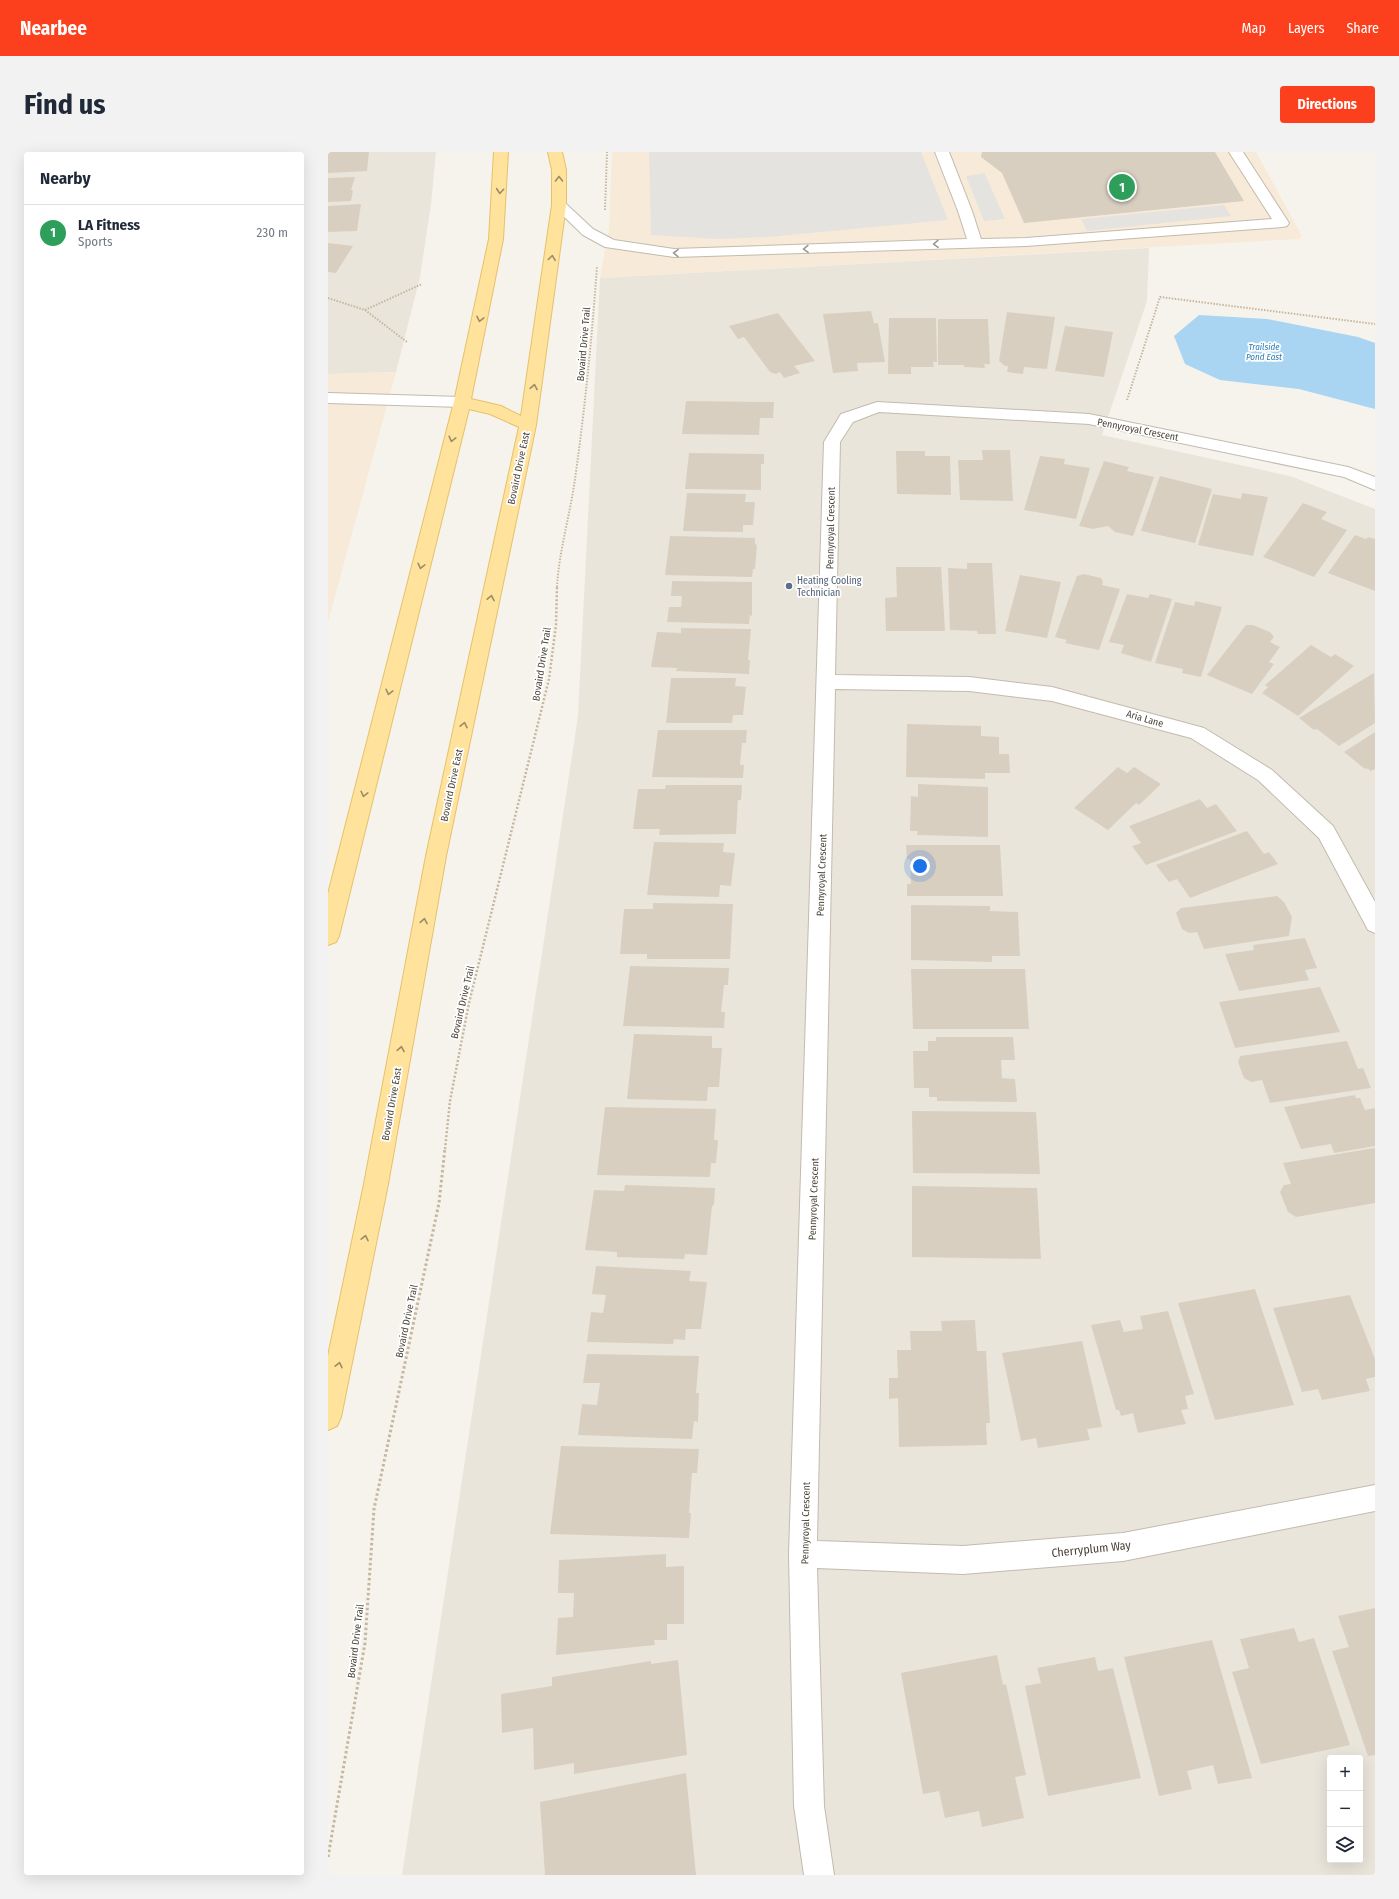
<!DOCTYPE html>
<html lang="en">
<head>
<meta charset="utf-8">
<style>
  :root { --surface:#fff; --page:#f2f2f3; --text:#1f2937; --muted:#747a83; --line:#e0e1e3; --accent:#fc3f1d }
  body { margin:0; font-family:"Fira Sans Condensed",sans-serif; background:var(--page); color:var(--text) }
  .controls { position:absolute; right:12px; bottom:12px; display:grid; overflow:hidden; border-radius:4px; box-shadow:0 4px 16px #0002 }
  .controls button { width:36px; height:36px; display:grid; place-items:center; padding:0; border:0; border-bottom:1px solid var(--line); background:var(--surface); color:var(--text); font:20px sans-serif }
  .you { position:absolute; left:592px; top:714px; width:14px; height:14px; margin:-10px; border:3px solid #fff; border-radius:50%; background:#1a73e8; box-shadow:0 0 0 6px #1a73e833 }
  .badge { display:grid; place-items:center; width:26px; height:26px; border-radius:50%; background:var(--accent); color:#fff; font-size:13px; font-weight:700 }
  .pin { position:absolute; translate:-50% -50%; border:2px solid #fff; box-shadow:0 1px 4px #0006 }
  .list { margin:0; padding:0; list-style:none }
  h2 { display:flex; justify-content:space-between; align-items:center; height:52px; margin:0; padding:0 16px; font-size:17px }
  h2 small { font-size:13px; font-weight:400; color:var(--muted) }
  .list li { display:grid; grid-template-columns:26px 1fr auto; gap:12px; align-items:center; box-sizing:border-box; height:56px; padding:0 16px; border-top:1px solid var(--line) }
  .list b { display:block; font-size:15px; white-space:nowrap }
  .list p { margin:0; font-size:13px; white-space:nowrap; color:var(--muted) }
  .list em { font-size:13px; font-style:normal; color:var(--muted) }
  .icon { flex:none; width:22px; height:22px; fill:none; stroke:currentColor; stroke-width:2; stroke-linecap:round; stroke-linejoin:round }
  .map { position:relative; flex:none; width:1047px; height:1723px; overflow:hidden; border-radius:4px }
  header { display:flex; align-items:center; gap:24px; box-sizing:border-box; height:56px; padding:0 20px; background:var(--accent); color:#fff }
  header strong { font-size:19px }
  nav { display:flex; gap:22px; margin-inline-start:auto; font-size:14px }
  .intro { display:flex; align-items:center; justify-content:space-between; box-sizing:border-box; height:96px; padding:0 24px }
  h1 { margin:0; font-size:28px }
  .button { padding:10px 18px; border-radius:4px; background:var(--accent); color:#fff; font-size:14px; font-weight:700 }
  main { display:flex; gap:24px; padding:0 24px }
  aside { flex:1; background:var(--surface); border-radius:4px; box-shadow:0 4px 16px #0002 }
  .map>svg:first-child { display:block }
  .residential { fill:#eae5da; fill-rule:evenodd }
  .commercial { fill:#f7ead8 }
  .parking { fill:#e5e3e0 }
  .water { fill:#a9d4f2 }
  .building { fill:#d8cfc1 }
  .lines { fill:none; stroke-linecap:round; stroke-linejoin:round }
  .minor-casing { stroke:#c2bbae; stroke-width:2 }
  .major-casing { stroke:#e6c16a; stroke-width:2 }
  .path-far2 { stroke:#c4b79f; stroke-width:2; stroke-dasharray:1.5 1.5; stroke-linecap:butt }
  .path-far1 { stroke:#c4b79f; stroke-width:2.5; stroke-dasharray:2 2; stroke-linecap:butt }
  .path { stroke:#c4b79f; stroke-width:3; stroke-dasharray:2.5 2.5; stroke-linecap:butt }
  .minor { fill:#fff; fill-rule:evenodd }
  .major { fill:#ffe39c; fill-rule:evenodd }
  .oneway { stroke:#9c8c66 }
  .oneway2 { stroke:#9c9892 }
  .service-dot { fill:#5c6f8a; stroke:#fff; stroke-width:1.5 }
  .labels { text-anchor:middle; stroke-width:3.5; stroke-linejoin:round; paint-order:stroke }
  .far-water-label { font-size:9px; font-style:italic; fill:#2e7ab2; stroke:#fff }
  .street-label { font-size:10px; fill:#4b4439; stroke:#fff }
  .service-label { font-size:10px; fill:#4e5e75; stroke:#fff; text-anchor:start }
  .near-street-label { font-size:12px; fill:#4b4439; stroke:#fff }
</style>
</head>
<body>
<header>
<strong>Nearbee</strong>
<nav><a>Map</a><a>Layers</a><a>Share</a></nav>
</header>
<div class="intro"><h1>Find us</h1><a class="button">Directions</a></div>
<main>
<aside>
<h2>Nearby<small></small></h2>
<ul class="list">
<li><span class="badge" style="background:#2e9e5b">1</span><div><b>LA Fitness</b><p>Sports</p></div><em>230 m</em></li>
</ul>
</aside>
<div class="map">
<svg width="1047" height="1723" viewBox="0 0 1047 1723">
  <rect width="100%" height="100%" fill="#f6f3ec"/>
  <g class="residential">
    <polygon points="0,0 108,0 103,52 92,125 68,220 0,222"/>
    <path d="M821,96l-2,53 -45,134 188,41 85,33v1366h-973l176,-1159 22,-438zM1002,1606h30v102h-30z"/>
  </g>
  <g class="commercial">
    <polygon points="284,0 928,0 974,84 971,87 272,126 281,76"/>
    <polygon points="68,220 0,470 0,222"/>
  </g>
  <g class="parking">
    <polygon points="321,0 593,0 620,68 440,85 388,87 323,83"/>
    <polygon points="657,21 657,22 677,67 656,69 638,24"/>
    <polygon points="896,53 903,64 759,79 753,67"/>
  </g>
  <polygon class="water" points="871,163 939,167 1030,185 1047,191 1047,257 971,237 892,228 857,212 846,184"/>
  <g class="building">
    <polygon points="0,0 41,0 39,19 0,21"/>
    <polygon points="654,0 887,0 916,49 696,71 674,21 653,5"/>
    <polygon points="27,25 23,38 25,38 23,49 0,50 0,26"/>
    <polygon points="33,52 29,79 0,80 0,54"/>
    <polygon points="0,91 25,94 8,121 0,120"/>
    <polygon points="543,159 546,171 550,171 557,210 529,211 530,219 505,221 495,162"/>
    <polygon points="679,160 727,165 719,217 696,215 695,222 679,220 680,214 677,214 671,209"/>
    <polygon points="450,161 487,209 466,214 472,221 456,226 452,220 448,222 442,220 416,185 410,187 401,174"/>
    <polygon points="561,166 608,166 609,210 605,210 606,215 583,215 583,222 560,222"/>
    <polygon points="610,167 660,167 662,212 656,212 657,216 636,215 636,213 610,213"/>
    <polygon points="737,174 785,180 776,225 727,219"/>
    <polygon points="358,249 446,250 445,266 432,266 431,283 354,282"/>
    <polygon points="654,298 682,298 685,349 632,348 630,308 655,308"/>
    <polygon points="568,299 597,299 597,304 622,304 623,343 569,342"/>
    <polygon points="361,301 436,302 436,312 433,312 433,338 357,337"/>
    <polygon points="712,304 737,307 736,312 762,316 748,367 696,358"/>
    <polygon points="776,309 801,315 799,319 826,325 805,384 787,380 780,374 765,377 751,374"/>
    <polygon points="832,324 884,337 867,391 813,379"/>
    <polygon points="359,341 418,342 417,350 427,350 425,373 415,373 415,380 355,379"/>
    <polygon points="914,341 940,345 925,404 870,393 885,342 913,347"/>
    <polygon points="975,351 999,360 993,367 1019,378 986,425 935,405"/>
    <polygon points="1027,383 1038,387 1040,385 1047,387 1047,439 1000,421"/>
    <polygon points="342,384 427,386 427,392 429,393 427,417 425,417 424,425 337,423"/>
    <polygon points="639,411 664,411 668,482 650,482 649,479 622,478 620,416 639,417"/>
    <polygon points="568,415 613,415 617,479 558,479 557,446 569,445"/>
    <polygon points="756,422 773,426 775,430 774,433 792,437 771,498 737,491 739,488 727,485 749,424"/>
    <polygon points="692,423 733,430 719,486 677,479"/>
    <polygon points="344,429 424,430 424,464 422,463 421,472 339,470 341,455 353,455 354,444 343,444"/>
    <polygon points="799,442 820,446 822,442 844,447 823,510 793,501 796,493 781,490"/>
    <polygon points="867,449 894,455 873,525 854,521 855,517 827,511 847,450 866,454"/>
    <polygon points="918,473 925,473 942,480 946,485 942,490 952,495 941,510 946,512 924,542 879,523"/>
    <polygon points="353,476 423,477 420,508 422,508 421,522 348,519 349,516 323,515 329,480 353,481"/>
    <polygon points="983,493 1003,505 1007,502 1026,514 970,564 934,541 940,535 937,533"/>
    <polygon points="1046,521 1047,571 1011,594 989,577 986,578 971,566"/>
    <polygon points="343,526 408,526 407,534 418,535 415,563 405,563 404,571 338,571"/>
    <polygon points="579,572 653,574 653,584 671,585 671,602 681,602 682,621 657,621 657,627 578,625"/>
    <polygon points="330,578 419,578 418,591 414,591 412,613 416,613 415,626 324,625"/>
    <polygon points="1047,580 1047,617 1043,619 1038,616 1037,617 1016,600"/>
    <polygon points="790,615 799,621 806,615 833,632 811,653 808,651 780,678 746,656"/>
    <polygon points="590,632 660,635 660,685 589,683 590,679 582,679 583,644 590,645"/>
    <polygon points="338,633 414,633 413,648 410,648 408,682 331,683 332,677 305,677 310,637 337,637"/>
    <polygon points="872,647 879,656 888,652 909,679 818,713 804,694 813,691 801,674"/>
    <polygon points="919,679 936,702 941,700 950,712 862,746 849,727 841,730 828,713"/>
    <polygon points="326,690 396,691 395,700 407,701 403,734 392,733 391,745 319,743"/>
    <polygon points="578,693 672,693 675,744 579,744 579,732 583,732 582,707 579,707"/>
    <polygon points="949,744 956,750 964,765 961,784 876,797 869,780 861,781 854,777 848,761 853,756"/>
    <polygon points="325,751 405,752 402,807 319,807 319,802 292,802 296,757 325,757"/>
    <polygon points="583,753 662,754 662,759 690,760 692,804 664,804 664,810 583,808"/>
    <polygon points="977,786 989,816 977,818 981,828 911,839 897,802 926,798 925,793"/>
    <polygon points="302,814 401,816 400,833 396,833 393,860 397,860 396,876 295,874"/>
    <polygon points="583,817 697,817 701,877 585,877"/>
    <polygon points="992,835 1012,880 907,896 891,850"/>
    <polygon points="306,882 384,884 384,896 394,896 391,935 380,935 379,949 299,947"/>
    <polygon points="608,885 685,885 687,908 673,908 674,926 687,927 689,950 609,949 609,945 601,945 601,936 586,936 585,899 600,899 600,889 608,889"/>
    <polygon points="1019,889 1030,917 1035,916 1043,936 942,951 934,928 923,930 916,926 910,910 912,904"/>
    <polygon points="1027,943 1028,946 1032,946 1037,958 1047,956 1047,994 1006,1001 1003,992 973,997 956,955"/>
    <polygon points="277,955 388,957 386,988 390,988 388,1011 383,1011 382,1025 269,1023"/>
    <polygon points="584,959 708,960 712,1022 585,1021"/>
    <polygon points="1047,996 1047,1051 968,1065 960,1060 952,1040 956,1033 963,1032 955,1011"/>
    <polygon points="297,1033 387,1036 386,1053 384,1054 379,1103 357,1102 356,1107 289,1105 289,1100 257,1098 266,1038 296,1039"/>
    <polygon points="584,1034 709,1036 713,1107 584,1105"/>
    <polygon points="268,1114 363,1119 361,1129 379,1130 373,1177 358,1177 357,1188 346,1187 345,1192 259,1190 263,1160 275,1161 278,1143 264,1142"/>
    <polygon points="927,1137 966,1253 887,1268 850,1151"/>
    <polygon points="1022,1143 1047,1207 1047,1225 1038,1227 1042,1239 994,1248 990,1237 974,1240 945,1156"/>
    <polygon points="840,1159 866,1242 857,1244 860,1257 853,1258 858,1272 810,1281 805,1261 793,1264 791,1258 788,1258 763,1173 792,1168 796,1180 815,1177 812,1164"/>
    <polygon points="647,1168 649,1199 658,1199 662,1271 658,1271 659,1293 571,1295 570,1246 561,1247 561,1226 570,1226 569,1198 583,1198 582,1179 614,1179 613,1169"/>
    <polygon points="754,1189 774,1275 759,1277 762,1288 710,1296 708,1286 693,1289 674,1201"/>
    <polygon points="259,1202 371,1204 368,1241 371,1241 370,1270 366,1269 364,1287 250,1283 254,1252 269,1253 272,1231 255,1231"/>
    <polygon points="233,1294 371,1297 369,1321 364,1321 361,1361 363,1361 361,1386 222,1382"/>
    <polygon points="338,1402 338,1415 356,1414 356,1472 339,1472 339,1488 326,1488 327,1493 228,1503 230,1466 245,1465 246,1441 230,1441 231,1408"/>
    <polygon points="1047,1456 1047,1603 1040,1604 1004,1499 1021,1495 1010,1464"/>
    <polygon points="966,1476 971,1490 986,1486 1022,1593 933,1612 904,1520 921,1516 912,1487"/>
    <polygon points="884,1488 924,1626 890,1632 885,1613 859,1619 864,1637 831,1644 796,1505"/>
    <polygon points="669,1503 675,1533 678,1532 698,1623 687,1625 696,1666 654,1675 651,1659 617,1666 611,1639 595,1642 573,1521"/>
    <polygon points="767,1505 770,1519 785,1516 813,1626 720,1644 697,1534 713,1531 709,1516"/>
    <polygon points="350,1508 359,1603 246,1622 246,1611 206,1618 205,1576 174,1581 173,1542 224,1534 224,1525 323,1509 323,1512"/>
    <polygon points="358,1621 368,1723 217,1723 212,1650"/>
  </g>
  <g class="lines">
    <defs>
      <g id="minor">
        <polygon points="607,0 621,0 644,59 653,87 698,86 944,67 901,0 915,0 961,71 959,74 954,75 698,94 346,105 277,95 255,83 224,53 226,50 236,50 265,77 286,88 346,97 639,87 630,59"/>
        <polygon points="0,241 134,245 140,246 142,250 140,254 134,255 0,251"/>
        <polygon points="549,250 761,262 1020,315 1047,325 1047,338 1016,325 761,272 551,260 525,270 512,290 507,523 641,525 724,535 876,576 944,618 1005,674 1047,750 1047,781 1040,778 991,686 930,628 863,586 724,549 641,539 507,537 489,1389 635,1394 795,1381 1047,1333 1047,1359 795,1409 635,1422 489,1416 496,1654 506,1723 476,1723 466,1654 461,1402 496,290 513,262"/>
      </g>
      <polygon id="major" points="166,0 180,0 175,87 143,247 173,254 193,264 224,53 224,18 220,0 234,0 238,18 238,53 208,273 118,704 60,1032 13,1265 9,1274 0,1278 0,1204 36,1032 98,704 191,275 162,262 141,257 11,784 8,790 0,793 0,742 126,250 161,87"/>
    </defs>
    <use href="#minor" class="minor-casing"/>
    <use href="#major" class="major-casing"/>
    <g class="path-far2">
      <polyline points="277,58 279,0"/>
      <polyline points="0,146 37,158 79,190"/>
      <polyline points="37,158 94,132"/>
      <polyline points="799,248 832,145 1047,172"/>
      <path d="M229,435c2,-36 13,-72 18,-108 10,-71 17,-142 22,-213"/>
    </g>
    <polyline class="path-far1" points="117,997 122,949 141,851 221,527 228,473 229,434"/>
    <polyline class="path" points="0,1705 37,1491 46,1357 111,1051 117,996"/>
    <use href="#minor" class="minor"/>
    <use href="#major" class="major"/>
  </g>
  <defs><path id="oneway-chevron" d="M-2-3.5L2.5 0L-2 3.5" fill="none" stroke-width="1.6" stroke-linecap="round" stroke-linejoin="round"/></defs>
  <g class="oneway">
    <use href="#oneway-chevron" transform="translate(231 27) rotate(-90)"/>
    <use href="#oneway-chevron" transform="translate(172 39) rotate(95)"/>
    <use href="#oneway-chevron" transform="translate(224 106) rotate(-82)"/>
    <use href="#oneway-chevron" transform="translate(152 167) rotate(102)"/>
    <use href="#oneway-chevron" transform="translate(206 235) rotate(-80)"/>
    <use href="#oneway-chevron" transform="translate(124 287) rotate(104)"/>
    <use href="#oneway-chevron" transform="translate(93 414) rotate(104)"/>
    <use href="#oneway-chevron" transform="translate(163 446) rotate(-78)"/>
    <use href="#oneway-chevron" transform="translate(61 540) rotate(104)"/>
    <use href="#oneway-chevron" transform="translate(136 573) rotate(-78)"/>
    <use href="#oneway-chevron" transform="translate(36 642) rotate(104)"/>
    <use href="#oneway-chevron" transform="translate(96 769) rotate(-80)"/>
    <use href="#oneway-chevron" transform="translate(73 897) rotate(-80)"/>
    <use href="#oneway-chevron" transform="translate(37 1086) rotate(-78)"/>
    <use href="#oneway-chevron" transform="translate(11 1213) rotate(-78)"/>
  </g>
  <g class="oneway2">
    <use href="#oneway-chevron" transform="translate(608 92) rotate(178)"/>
    <use href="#oneway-chevron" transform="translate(478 97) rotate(178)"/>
    <use href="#oneway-chevron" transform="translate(348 101) rotate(-179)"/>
  </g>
  <circle class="service-dot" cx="461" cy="434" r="4"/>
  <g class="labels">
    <g class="far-water-label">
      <text x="936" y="198">Trailside<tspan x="936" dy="10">Pond East</tspan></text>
    </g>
    <g class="street-label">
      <text transform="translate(255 192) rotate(-85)" y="4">Bovaird Drive Trail</text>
      <text transform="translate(810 277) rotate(11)" y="4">Pennyroyal Crescent</text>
      <text transform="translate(190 316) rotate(-78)" y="4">Bovaird Drive East</text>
      <text transform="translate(502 376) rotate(-89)" y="4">Pennyroyal Crescent</text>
      <text transform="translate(213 512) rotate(-81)" y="4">Bovaird Drive Trail</text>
      <text transform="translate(817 566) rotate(16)" y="4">Aria Lane</text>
      <text transform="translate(123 633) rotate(-78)" y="4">Bovaird Drive East</text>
      <text transform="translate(493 723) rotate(-88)" y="4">Pennyroyal Crescent</text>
      <text transform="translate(134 850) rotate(-77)" y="4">Bovaird Drive Trail</text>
      <text transform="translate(63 952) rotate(-80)" y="4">Bovaird Drive East</text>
      <text transform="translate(485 1047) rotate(-88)" y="4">Pennyroyal Crescent</text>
      <text transform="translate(78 1169) rotate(-78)" y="4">Bovaird Drive Trail</text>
      <text transform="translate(477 1371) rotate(-89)" y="4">Pennyroyal Crescent</text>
      <text transform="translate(27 1489) rotate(-83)" y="4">Bovaird Drive Trail</text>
    </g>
    <g class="service-label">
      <text x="469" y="432">Heating Cooling<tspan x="469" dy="12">Technician</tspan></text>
    </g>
    <g class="near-street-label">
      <text transform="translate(763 1397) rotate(-6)" y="4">Cherryplum Way</text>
    </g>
  </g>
</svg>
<div class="controls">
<button>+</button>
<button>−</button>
<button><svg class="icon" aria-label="layers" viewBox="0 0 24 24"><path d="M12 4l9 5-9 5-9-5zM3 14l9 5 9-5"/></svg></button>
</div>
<div class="you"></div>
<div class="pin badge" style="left:794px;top:35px;background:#2e9e5b">1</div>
</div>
</main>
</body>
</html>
